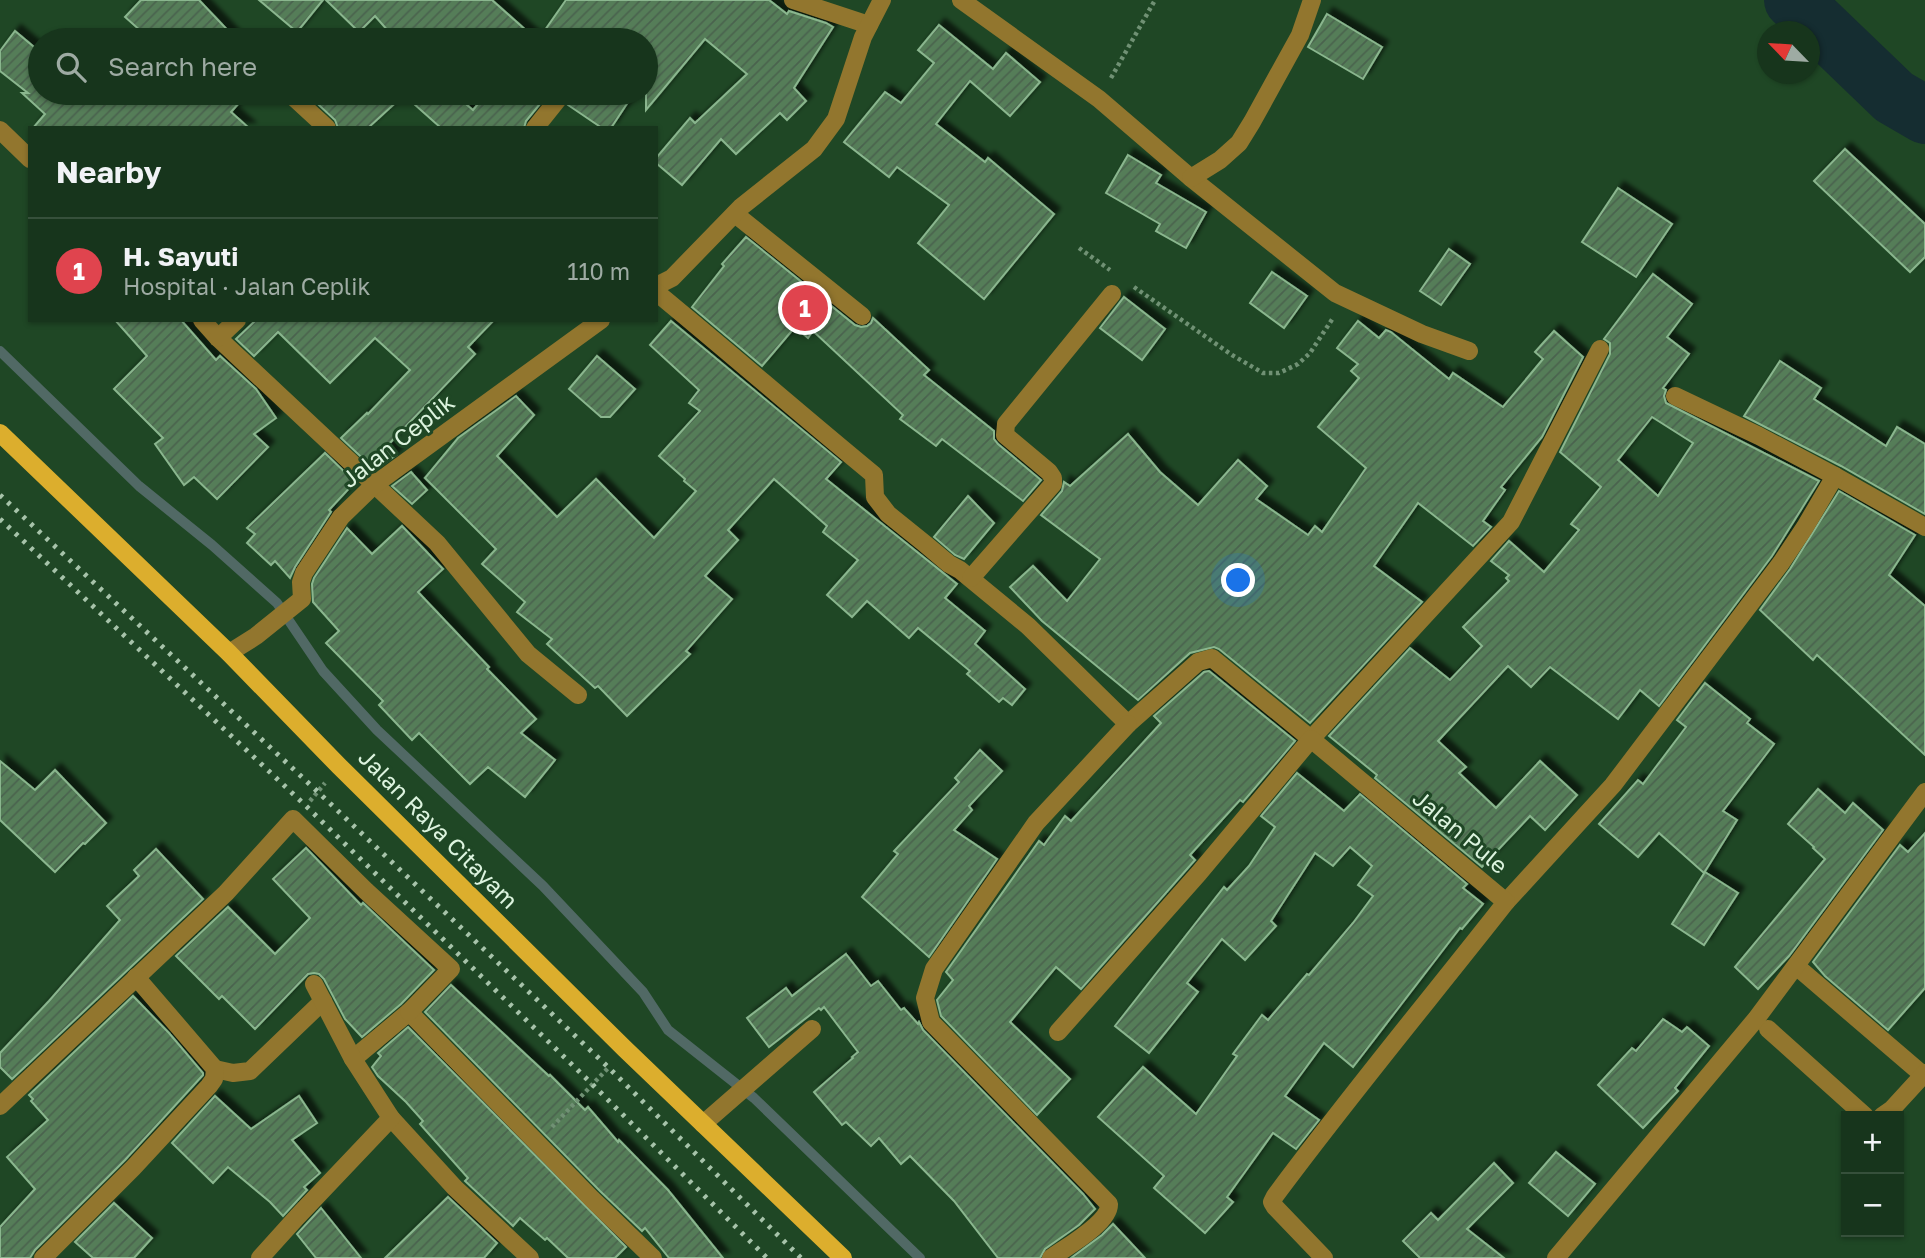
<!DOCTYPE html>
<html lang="en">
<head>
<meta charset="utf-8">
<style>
  :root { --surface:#17351c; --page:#203d25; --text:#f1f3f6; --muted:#9eaba3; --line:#36503b; --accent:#f38af2 }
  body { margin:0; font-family:"Golos Text",sans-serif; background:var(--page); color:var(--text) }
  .controls { position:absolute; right:21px; bottom:21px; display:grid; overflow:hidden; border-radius:0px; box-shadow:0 2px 5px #0004 }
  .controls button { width:63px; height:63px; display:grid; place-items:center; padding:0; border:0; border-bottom:2px solid var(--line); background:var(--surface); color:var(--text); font:35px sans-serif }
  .compass { position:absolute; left:1757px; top:21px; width:63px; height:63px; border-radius:50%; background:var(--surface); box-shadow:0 2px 5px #0004; rotate:295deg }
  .you { position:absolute; left:1239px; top:581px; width:24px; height:24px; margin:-18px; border:5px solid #fff; border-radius:50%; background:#1a73e8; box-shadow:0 0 0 10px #1a73e833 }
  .badge { display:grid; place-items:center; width:46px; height:46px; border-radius:50%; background:var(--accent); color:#fff; font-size:23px; font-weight:700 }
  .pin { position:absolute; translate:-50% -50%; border:4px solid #fff; box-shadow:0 2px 7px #0006 }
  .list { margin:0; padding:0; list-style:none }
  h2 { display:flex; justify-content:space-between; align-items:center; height:91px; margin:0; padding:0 28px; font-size:30px }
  h2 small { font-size:23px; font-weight:400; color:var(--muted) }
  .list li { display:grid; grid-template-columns:46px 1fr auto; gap:21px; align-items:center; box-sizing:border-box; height:105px; padding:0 28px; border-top:2px solid var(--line) }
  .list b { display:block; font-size:26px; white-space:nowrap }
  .list p { margin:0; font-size:23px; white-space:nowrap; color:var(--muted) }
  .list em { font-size:23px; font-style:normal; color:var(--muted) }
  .icon { flex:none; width:38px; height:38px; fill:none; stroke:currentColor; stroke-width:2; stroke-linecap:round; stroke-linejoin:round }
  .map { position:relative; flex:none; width:1925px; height:1258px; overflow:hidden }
  .search { position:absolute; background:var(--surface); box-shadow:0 2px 5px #0004; left:28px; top:28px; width:630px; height:77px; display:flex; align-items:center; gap:18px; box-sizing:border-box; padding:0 24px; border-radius:38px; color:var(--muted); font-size:26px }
  .panel { position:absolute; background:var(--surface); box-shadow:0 2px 5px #0004; left:28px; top:126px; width:630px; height:196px; border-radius:0px }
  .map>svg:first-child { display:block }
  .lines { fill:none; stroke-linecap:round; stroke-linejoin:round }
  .stream { stroke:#516965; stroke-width:10 }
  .river { stroke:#152d31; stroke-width:58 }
  .building { fill:url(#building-hatch); stroke:#8ab68e; stroke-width:2; fill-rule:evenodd; filter:url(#shadow) }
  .path { stroke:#709174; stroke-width:4.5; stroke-dasharray:3.5 3.5; stroke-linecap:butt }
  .minor { stroke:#92762e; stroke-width:18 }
  .major { stroke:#dcae2d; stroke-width:18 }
  .rail { stroke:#a7c3aa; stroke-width:5; stroke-dasharray:3.5 7; stroke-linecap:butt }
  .labels { text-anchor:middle; stroke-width:6; stroke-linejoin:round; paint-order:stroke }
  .street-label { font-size:23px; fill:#ddf4df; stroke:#1f4725 }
</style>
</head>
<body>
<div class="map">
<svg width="1925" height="1258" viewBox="0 0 1925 1258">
  <defs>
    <pattern id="building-hatch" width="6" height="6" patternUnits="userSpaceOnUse" patternTransform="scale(1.75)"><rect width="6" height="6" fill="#547d58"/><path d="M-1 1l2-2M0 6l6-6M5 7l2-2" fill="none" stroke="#4b634e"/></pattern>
    <filter id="shadow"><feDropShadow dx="6" dy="-6" stdDeviation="2" flood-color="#0009"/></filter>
  </defs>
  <rect width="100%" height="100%" fill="#1f4725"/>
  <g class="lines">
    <polyline class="stream" points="0,351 139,486 212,545 277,603 323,671 377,730 543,886 643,992 668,1030 754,1098 920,1258"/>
    <polyline class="river" points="1793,0 1894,97 1925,115"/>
  </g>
  <g class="building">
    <polygon points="141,0 199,0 237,40 151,40 125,17"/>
    <polygon points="259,0 323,0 297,32"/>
    <polygon points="326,0 492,0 537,40 396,40 375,16 359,32"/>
    <polygon points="566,0 769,0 787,14 789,11 826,23 833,27 794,88 806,101 787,120 780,113 736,154 721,139 682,185 656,163 656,158 690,118 695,123 747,74 705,39 646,110 646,40 538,40"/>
    <polygon points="1327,14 1382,47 1363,79 1308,47"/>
    <polygon points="939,25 993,69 1006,53 1040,82 1010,116 970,81 936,124 985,162 988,158 1054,214 984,299 918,243 949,205 897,167 889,177 844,142 885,92 901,103 934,63 918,50"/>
    <polygon points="15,31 40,52 40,93 248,93 231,112 249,128 33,128 45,114 22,93 28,93 0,71 0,51"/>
    <polygon points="306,93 453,93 473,110 487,93 549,93 526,121 524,128 441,128 404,95 368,128 338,128 335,120"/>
    <polygon points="574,93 634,93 611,128 602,128 568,105"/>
    <polygon points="1845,149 1925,224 1925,257 1910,272 1814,181"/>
    <polygon points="1128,155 1161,175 1156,183 1206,212 1186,248 1156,231 1160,224 1106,193"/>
    <polygon points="1618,188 1672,224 1636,277 1582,242"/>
    <polygon points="746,237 855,325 861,327 867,326 871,323 873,318 929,370 924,375 994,431 994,439 998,444 1041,480 1023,501 942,439 936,446 900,419 903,415 813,331 808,338 795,327 762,366 692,307 724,266 722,264"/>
    <polygon points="1449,249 1470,264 1441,305 1420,291"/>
    <polygon points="1272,272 1307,296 1284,328 1250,303"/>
    <path d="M1653,274l39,30 -25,33 22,17 -26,34 3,2 -2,6 2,7 153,78 -47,75 -113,150 -19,-16 -22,29 -68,-52 -19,20 -23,-21 -70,75 28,26 -7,6 37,35 44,-47 37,34 -32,35 -15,-14 -48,51 -107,-89 2,-3 -48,-39 81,-88 40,32 32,-34 -19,-19 46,-46 -3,-3 3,-3 -18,-14 18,-20 35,31 35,-42 -8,-6 30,-37 -41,-35 50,-98v-11l-6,-4zM1652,417l41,26 -35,53 -40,-36z"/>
    <polygon points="1124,297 1165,329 1142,360 1100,328"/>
    <polygon points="115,320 181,320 216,360 220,356 256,389 276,418 254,434 268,447 217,499 194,477 184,485 155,444 163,438 114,389 147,356"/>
    <polygon points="256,320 494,320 468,347 475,354 388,445 396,455 375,470 341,438 367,413 368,414 410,370 375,338 330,383 278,332 254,356 236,339"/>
    <polygon points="671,321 841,462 826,479 957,584 945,598 985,631 975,644 1025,689 1012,705 1003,698 999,702 967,674 970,671 918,628 909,638 867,601 852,617 827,595 858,560 823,532 827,526 774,479 728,530 738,540 705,576 732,599 686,651 690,654 627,716 598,686 595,688 547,644 552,639 517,612 525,602 482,564 496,549 425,478 458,438 516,396 534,415 497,456 557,517 596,479 654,538 696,491 684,481 685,479 659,456 700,411 689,403 699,390 650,345"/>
    <polygon points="1358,321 1379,338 1386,330 1391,332 1449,379 1453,373 1503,407 1543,359 1535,352 1554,331 1583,357 1542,437 1501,487 1505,490 1483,521 1491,527 1473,546 1418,503 1374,566 1422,602 1310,723 1219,649 1214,647 1190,653 1138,700 1042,621 1010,587 1033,566 1067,601 1100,559 1041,515 1062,491 1064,482 1070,486 1128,434 1160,472 1198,505 1238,460 1267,486 1256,499 1308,535 1315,526 1322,532 1366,468 1318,427 1359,378 1351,371 1358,364 1337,348"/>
    <polygon points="597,356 635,389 610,417 601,417 569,389"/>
    <polygon points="1780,361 1821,388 1814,399 1886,446 1897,427 1925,444 1925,514 1841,466 1744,416"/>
    <polygon points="325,453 355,482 329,510 331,512 295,567 290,578 275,561 271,565 247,543 255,534 247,528"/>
    <polygon points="411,472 427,490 412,504 392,486"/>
    <polygon points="1839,491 1915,535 1889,575 1925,606 1925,755 1817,655 1813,660 1760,610 1790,569"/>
    <polygon points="968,496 994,523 964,559 955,555 934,537"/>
    <polygon points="402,526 443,569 418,592 489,667 487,669 536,719 521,733 555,760 525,797 488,767 470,784 419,733 412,740 379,705 383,701 326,643 339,631 313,602 312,584 314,578 347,528 372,554"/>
    <polygon points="1209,671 1295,741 1243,802 1240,800 1190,855 1195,860 1081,989 1056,967 1010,1022 1070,1079 1037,1115 941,1016 937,1000 953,980 946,972 1039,841 1044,845 1065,816 1071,821 1161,723 1154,716 1204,672"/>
    <polygon points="1705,683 1750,719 1747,723 1774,744 1723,811 1737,820 1704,873 1659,833 1638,857 1599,824 1638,780 1643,784 1686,727 1677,720"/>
    <polygon points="980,750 1002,771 969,806 972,810 954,830 997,859 929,957 862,897 898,854 894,851 959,782 955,778"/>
    <polygon points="0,761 35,790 55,770 106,823 85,844 83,843 55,872 0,820"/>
    <polygon points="1297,773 1344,811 1360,794 1467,884 1463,888 1483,904 1462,929 1460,928 1353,1067 1324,1043 1285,1096 1319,1120 1296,1149 1273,1133 1227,1197 1233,1202 1205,1233 1154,1188 1164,1176 1098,1117 1143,1067 1196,1114 1237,1056 1233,1054 1262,1015 1268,1020 1307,974 1309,975 1353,923 1373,896 1358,885 1372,866 1350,847 1333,866 1315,853 1271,921 1276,926 1245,960 1222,939 1187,983 1198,992 1149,1053 1115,1026 1224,887 1227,890 1249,866 1275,827 1261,816"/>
    <polygon points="1818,789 1845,813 1853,803 1883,830 1789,956 1758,989 1735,967 1825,859 1813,848 1814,847 1788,824"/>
    <polygon points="1925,833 1925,988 1888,1030 1825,976 1813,962 1900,845 1908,852"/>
    <polygon points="306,848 361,905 363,903 434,970 401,1004 362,1037 345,1019 324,979 319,974 314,973 308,974 255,1029 222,996 219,999 176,956 228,907 275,954 310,918 273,879"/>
    <polygon points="156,849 203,899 12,1079 0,1067 0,1053 49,1001 120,920 107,906 139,876 134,870"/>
    <polygon points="1705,872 1738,893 1704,945 1672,924"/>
    <polygon points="846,954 871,986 878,981 901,1010 904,1008 918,1024 919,1022 923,1030 1083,1194 1095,1209 1079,1225 1045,1249 1040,1258 998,1258 954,1201 910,1156 901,1164 879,1138 871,1146 846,1122 842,1125 814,1092 853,1058 852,1057 858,1052 824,1007 821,1010 819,1008 769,1047 747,1018 786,988 792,996"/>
    <polygon points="451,985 549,1076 550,1075 585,1110 588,1107 618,1142 619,1140 668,1190 723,1258 669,1258 645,1228 642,1231 600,1191 425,1012"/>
    <polygon points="133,996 169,1033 203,1073 203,1075 125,1160 35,1250 30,1258 0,1258 0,1227 35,1189 7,1157 48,1120 31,1101 33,1099 29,1095"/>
    <polygon points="1663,1019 1682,1032 1687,1027 1709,1046 1675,1088 1678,1091 1643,1128 1598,1085 1632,1048 1636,1051"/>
    <polygon points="408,1027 626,1247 615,1258 568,1258 547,1238 545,1240 520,1218 513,1226 465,1181 468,1178 420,1124 423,1121 406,1102 378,1076 372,1067 381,1056 378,1053"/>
    <polygon points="215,1096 251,1129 299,1096 317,1123 292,1140 320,1173 304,1187 307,1190 283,1216 270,1202 228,1167 213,1183 172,1143"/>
    <polygon points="1556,1152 1595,1184 1568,1216 1529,1183"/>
    <polygon points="1494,1163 1513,1183 1467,1229 1504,1258 1420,1258 1403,1241 1431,1213 1438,1220"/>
    <polygon points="448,1197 497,1243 484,1258 385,1258"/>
    <polygon points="114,1203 152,1238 134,1258 93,1258 75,1242"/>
    <polygon points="321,1208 361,1258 316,1258 297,1234"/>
    <polygon points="1113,1224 1145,1258 1071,1258 1102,1235"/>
  </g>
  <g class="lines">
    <g class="path">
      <polyline points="1111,78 1155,0"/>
      <polyline points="1079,248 1110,270"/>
      <polyline points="1134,287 1232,355 1263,373 1279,373 1298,364 1310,353 1333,318"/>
      <polyline points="310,801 325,783"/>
      <polyline points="552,1127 609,1067"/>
    </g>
    <g class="minor">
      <polyline points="793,0 869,25"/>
      <polyline points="961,0 1099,99 1191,178 1335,293 1422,334 1469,351"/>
      <polyline points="289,93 327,128"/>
      <polyline points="535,128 563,93"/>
      <polyline points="0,130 30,159"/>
      <polyline points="1191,178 1220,160 1239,143 1252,122 1300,35 1312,0"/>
      <polyline points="735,214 862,316"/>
      <polyline points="656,286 672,278 741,207 814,149 836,119 863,37 882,0"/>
      <path d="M656,292c74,61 145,123 218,183l1,22 13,17 36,29 25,21 11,6 68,56 100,98 70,-62 14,-4 99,81 200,-217 89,-173"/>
      <polyline points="202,320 218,338 437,543 528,654 578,695"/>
      <polyline points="218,338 237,320"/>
      <polyline points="1835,476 1925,527"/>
      <polyline points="971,578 1053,484 1053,478 1049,472 1005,435 1006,424 1112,294"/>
      <polyline points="229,653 256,636 302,599 301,582 304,573 341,517 374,485 601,320"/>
      <polyline points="1506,902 1613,785 1781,563 1805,527 1835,476 1759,436 1675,396"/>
      <polyline points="1796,966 1923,1075"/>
      <polyline points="1768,1029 1865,1116"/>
      <path d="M1058,1032l141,-159 112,-134 195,163c-77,98 -157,194 -231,294l-3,6 3,5 49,51"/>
      <polyline points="353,1059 409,1012 592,1199 653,1258"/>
      <polyline points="215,1069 233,1073 250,1071 323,1001"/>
      <polyline points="0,1106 226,893 293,819 366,891 451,969 409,1012"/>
      <polyline points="1882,1116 1892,1109 1925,1073"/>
      <polyline points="391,1118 455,1188 530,1258"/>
      <polyline points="703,1124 812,1029"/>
      <polyline points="43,1258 133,1168 209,1086 214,1079 215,1069 136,977"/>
      <polyline points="260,1258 297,1217 391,1118 353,1059 314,984"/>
      <path d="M1051,1258c15,-11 59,-35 58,-54l-178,-182 -6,-24 9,-29 102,-146 92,-99"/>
      <polyline points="1556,1258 1756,1019 1925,792"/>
    </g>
    <polyline class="major" points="0,433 229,653 339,766 625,1049 843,1258"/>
    <g class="rail">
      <polyline points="0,495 318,792 608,1067 801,1258"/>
      <polyline points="0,519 306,806 593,1085 767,1258"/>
    </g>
  </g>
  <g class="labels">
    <g class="street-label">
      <text transform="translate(398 441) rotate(-38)" y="8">Jalan Ceplik</text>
      <text transform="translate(438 829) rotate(45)" y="8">Jalan Raya Citayam</text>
      <text transform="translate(1460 832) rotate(40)" y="8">Jalan Pule</text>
    </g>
  </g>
</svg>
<div class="controls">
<button>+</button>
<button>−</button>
</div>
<svg class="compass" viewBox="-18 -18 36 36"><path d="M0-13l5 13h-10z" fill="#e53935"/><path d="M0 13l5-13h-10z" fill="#9eaba3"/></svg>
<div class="you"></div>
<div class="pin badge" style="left:805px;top:308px;background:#e0444e">1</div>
<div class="search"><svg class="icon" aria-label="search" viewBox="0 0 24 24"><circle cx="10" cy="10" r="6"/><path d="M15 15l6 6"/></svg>Search here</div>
<section class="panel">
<h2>Nearby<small></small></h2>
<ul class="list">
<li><span class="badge" style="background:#e0444e">1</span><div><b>H. Sayuti</b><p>Hospital · Jalan Ceplik</p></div><em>110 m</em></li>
</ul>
</section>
</div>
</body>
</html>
